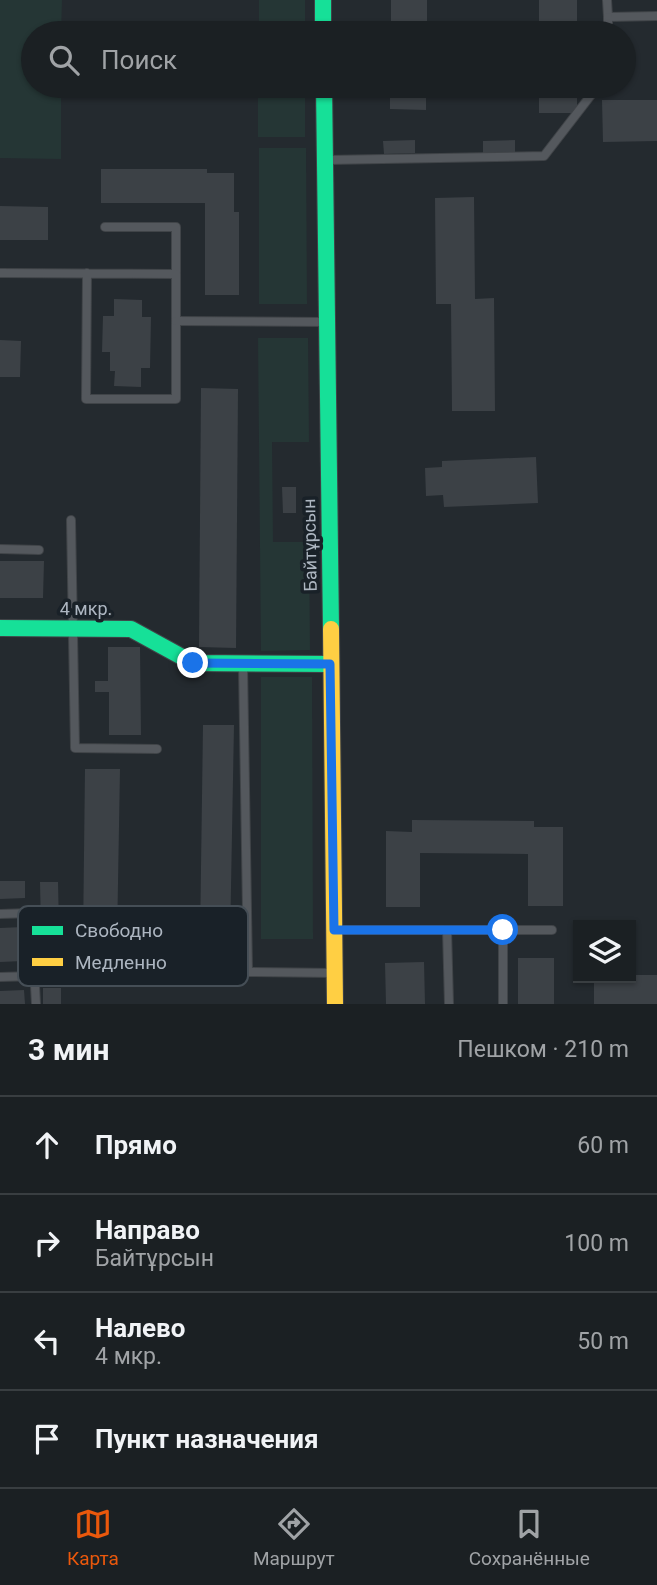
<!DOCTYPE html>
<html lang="ru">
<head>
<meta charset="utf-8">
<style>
  :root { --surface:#1b2023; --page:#24282b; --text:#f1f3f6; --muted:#a0a3a6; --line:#393e41; --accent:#ea580c }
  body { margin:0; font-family:Roboto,sans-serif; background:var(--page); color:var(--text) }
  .controls { position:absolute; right:21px; bottom:21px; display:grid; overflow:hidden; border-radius:0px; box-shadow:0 2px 5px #0004 }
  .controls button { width:63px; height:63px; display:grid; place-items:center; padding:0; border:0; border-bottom:2px solid var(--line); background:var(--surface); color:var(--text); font:35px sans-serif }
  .stop { position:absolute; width:21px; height:21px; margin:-16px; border:5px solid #1a73e8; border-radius:50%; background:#fff }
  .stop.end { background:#1a73e8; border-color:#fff; box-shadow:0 2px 7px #0008 }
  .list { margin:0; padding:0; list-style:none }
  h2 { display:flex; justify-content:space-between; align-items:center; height:91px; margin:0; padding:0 28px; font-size:30px }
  h2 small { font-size:23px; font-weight:400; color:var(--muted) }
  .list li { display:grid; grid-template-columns:46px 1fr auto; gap:21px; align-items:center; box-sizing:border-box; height:98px; padding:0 28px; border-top:2px solid var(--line) }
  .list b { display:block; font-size:26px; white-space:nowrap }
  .list p { margin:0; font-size:23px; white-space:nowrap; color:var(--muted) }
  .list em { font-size:23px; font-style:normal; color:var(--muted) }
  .icon { flex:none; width:38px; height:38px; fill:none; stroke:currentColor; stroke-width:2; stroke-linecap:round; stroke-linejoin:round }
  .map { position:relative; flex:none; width:657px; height:1004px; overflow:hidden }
  .search { position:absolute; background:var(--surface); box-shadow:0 2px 5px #0004; left:21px; right:21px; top:21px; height:77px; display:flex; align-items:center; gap:18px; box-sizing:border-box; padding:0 24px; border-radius:38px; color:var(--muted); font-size:26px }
  .sheet { height:483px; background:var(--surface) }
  nav { display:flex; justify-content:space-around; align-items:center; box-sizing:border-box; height:98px; border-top:2px solid var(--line); background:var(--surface); font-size:19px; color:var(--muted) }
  nav a { display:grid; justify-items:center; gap:4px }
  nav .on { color:var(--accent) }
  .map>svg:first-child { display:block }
  .green { fill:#253635 }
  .building { fill:#3c4146 }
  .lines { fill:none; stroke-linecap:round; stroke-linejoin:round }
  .lane-casing { stroke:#404448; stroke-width:10 }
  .fast-casing { stroke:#404448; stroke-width:18 }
  .slow-casing { stroke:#404448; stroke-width:18 }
  .lane { stroke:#54585d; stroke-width:8 }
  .fast { stroke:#16e098; stroke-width:16 }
  .slow { stroke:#ffcf43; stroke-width:16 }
  .route { stroke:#1a73e8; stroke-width:9 }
  .labels { text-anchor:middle; stroke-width:7; stroke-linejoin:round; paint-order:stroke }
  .street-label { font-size:18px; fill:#adb6c1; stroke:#192128 }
  .key { fill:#192128; stroke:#454e56; stroke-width:2 }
  .key-label { font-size:19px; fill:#adb6c1 }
</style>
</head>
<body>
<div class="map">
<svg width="657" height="1004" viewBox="0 0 657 1004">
  <rect width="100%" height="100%" fill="#242a2f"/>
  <g class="green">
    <polygon points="0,0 62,0 61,33 33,33 33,86 61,86 61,159 0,158"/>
    <rect x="259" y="0" width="46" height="33"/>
    <rect x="258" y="86" width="47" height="51"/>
    <polygon points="259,148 306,148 307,304 259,304"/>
    <polygon points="258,338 308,338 309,442 272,442 273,542 309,542 310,650 261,651"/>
    <polygon points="261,677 312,677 313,939 261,939"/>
  </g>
  <g class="building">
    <rect x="391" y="0" width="36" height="33"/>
    <rect x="539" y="0" width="38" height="33"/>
    <polygon points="390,86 426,86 426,110 390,109"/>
    <rect x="539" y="86" width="38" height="27"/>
    <polygon points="602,100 657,100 657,141 603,142"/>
    <polygon points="415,140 415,153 384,154 383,141"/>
    <polygon points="515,140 515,153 483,154 483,141"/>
    <polygon points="101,169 207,169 207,173 234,173 234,212 239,212 239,295 205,295 205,203 101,203"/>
    <polygon points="474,197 475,299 494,298 495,411 452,411 451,304 436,304 435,198"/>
    <polygon points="0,206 48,207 48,240 0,240"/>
    <polygon points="114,299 142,300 142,317 151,317 150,368 141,368 141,387 114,386 115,371 110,371 110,352 102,352 103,316 114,316"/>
    <polygon points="0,340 21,341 20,377 0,377"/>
    <polygon points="201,388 238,389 236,648 199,647"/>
    <polygon points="536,457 538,503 444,507 443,495 426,496 425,468 442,467 442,461"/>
    <polygon points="282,487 296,487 296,513 283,513"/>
    <polygon points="0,561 44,561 43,598 0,598"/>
    <polygon points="108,647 140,647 141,735 109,735 109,692 95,692 95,681 108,681"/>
    <polygon points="203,725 234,725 230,941 200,940"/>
    <polygon points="85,769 120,769 117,939 83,939"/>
    <polygon points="412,820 534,821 534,827 563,827 563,906 528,906 528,854 420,853 420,907 386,907 386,831 412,832"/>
    <polygon points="0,881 25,881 25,898 0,899"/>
    <polygon points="40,882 58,882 60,974 42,975"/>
    <polygon points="23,927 23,961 0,962 0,928"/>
    <rect x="518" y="958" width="36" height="46"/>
    <polygon points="424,962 425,1004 386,1004 385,963"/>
    <polygon points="631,975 657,975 657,1004 594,1004 594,978 631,978"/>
    <rect x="43" y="988" width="18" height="16"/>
    <polygon points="24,990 25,1004 0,1004 0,991"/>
  </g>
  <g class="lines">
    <defs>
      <g id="lane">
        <polyline points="607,0 608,17 657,16"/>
        <polyline points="608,17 608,33"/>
        <polyline points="327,160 544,156 598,86"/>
        <polyline points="105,227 176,227 176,274"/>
        <polyline points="0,273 176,274 176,399 86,399 87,273"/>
        <polyline points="176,321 326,322"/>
        <polyline points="71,520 75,748 157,749"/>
        <polyline points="0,549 39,550"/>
        <polyline points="243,665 248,972 334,973"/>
        <polyline points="0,914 31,913 36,1004"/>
        <polyline points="337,930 552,930"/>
        <polyline points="447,930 449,1004"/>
        <polyline points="0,977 35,976"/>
        <polyline points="503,1004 503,930"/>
      </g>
      <g id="fast">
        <polyline points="323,0 323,33"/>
        <polyline points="324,86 331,629"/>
        <polyline points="0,628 131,629 193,663 330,664"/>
      </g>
      <polyline id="slow" points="331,629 335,1004"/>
    </defs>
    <use href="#lane" class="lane-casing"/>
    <use href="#fast" class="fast-casing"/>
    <use href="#slow" class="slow-casing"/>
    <use href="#lane" class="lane"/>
    <use href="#fast" class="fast"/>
    <use href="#slow" class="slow"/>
  </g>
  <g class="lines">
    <polyline class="route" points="193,663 330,664 334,930 503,930"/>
  </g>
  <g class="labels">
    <g class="street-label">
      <text transform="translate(310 545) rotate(-91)" y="6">Байтұрсын</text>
      <text x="86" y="615">4 мкр.</text>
    </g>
  </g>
  <rect x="18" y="906" width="230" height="80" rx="10" class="key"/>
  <rect x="32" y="926" width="31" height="9" fill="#16e098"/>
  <rect x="32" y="958" width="31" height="8" fill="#ffcf43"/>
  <g class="key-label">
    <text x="75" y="937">Свободно</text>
    <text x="75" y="969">Медленно</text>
  </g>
</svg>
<div class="controls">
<button><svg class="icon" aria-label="layers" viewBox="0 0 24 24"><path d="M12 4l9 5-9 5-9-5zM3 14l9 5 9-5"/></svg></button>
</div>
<div class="stop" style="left:503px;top:930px"></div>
<div class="stop end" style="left:193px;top:663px"></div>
<div class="search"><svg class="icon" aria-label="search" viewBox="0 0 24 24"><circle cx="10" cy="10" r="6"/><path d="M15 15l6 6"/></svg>Поиск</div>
</div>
<section class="sheet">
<h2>3 мин<small>Пешком · 210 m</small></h2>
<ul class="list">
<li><svg class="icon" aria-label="ahead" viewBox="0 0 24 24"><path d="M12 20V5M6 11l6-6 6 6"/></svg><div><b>Прямо</b></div><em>60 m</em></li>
<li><svg class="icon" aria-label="right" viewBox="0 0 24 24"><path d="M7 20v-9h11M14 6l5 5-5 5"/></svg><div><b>Направо</b><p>Байтұрсын</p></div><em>100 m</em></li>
<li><svg class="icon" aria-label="left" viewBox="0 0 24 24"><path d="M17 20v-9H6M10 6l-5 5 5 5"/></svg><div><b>Налево</b><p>4 мкр.</p></div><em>50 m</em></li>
<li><svg class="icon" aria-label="arrive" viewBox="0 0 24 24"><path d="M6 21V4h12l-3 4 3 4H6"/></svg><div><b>Пункт назначения</b></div></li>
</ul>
</section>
<nav>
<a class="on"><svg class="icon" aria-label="map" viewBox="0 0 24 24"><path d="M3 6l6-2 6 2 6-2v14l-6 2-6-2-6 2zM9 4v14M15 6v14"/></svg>Карта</a>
<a><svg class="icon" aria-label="directions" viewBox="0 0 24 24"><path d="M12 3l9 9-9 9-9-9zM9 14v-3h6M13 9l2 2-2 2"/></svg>Маршрут</a>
<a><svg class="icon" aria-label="saved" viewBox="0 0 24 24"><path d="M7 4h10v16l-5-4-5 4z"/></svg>Сохранённые</a>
</nav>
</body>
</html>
